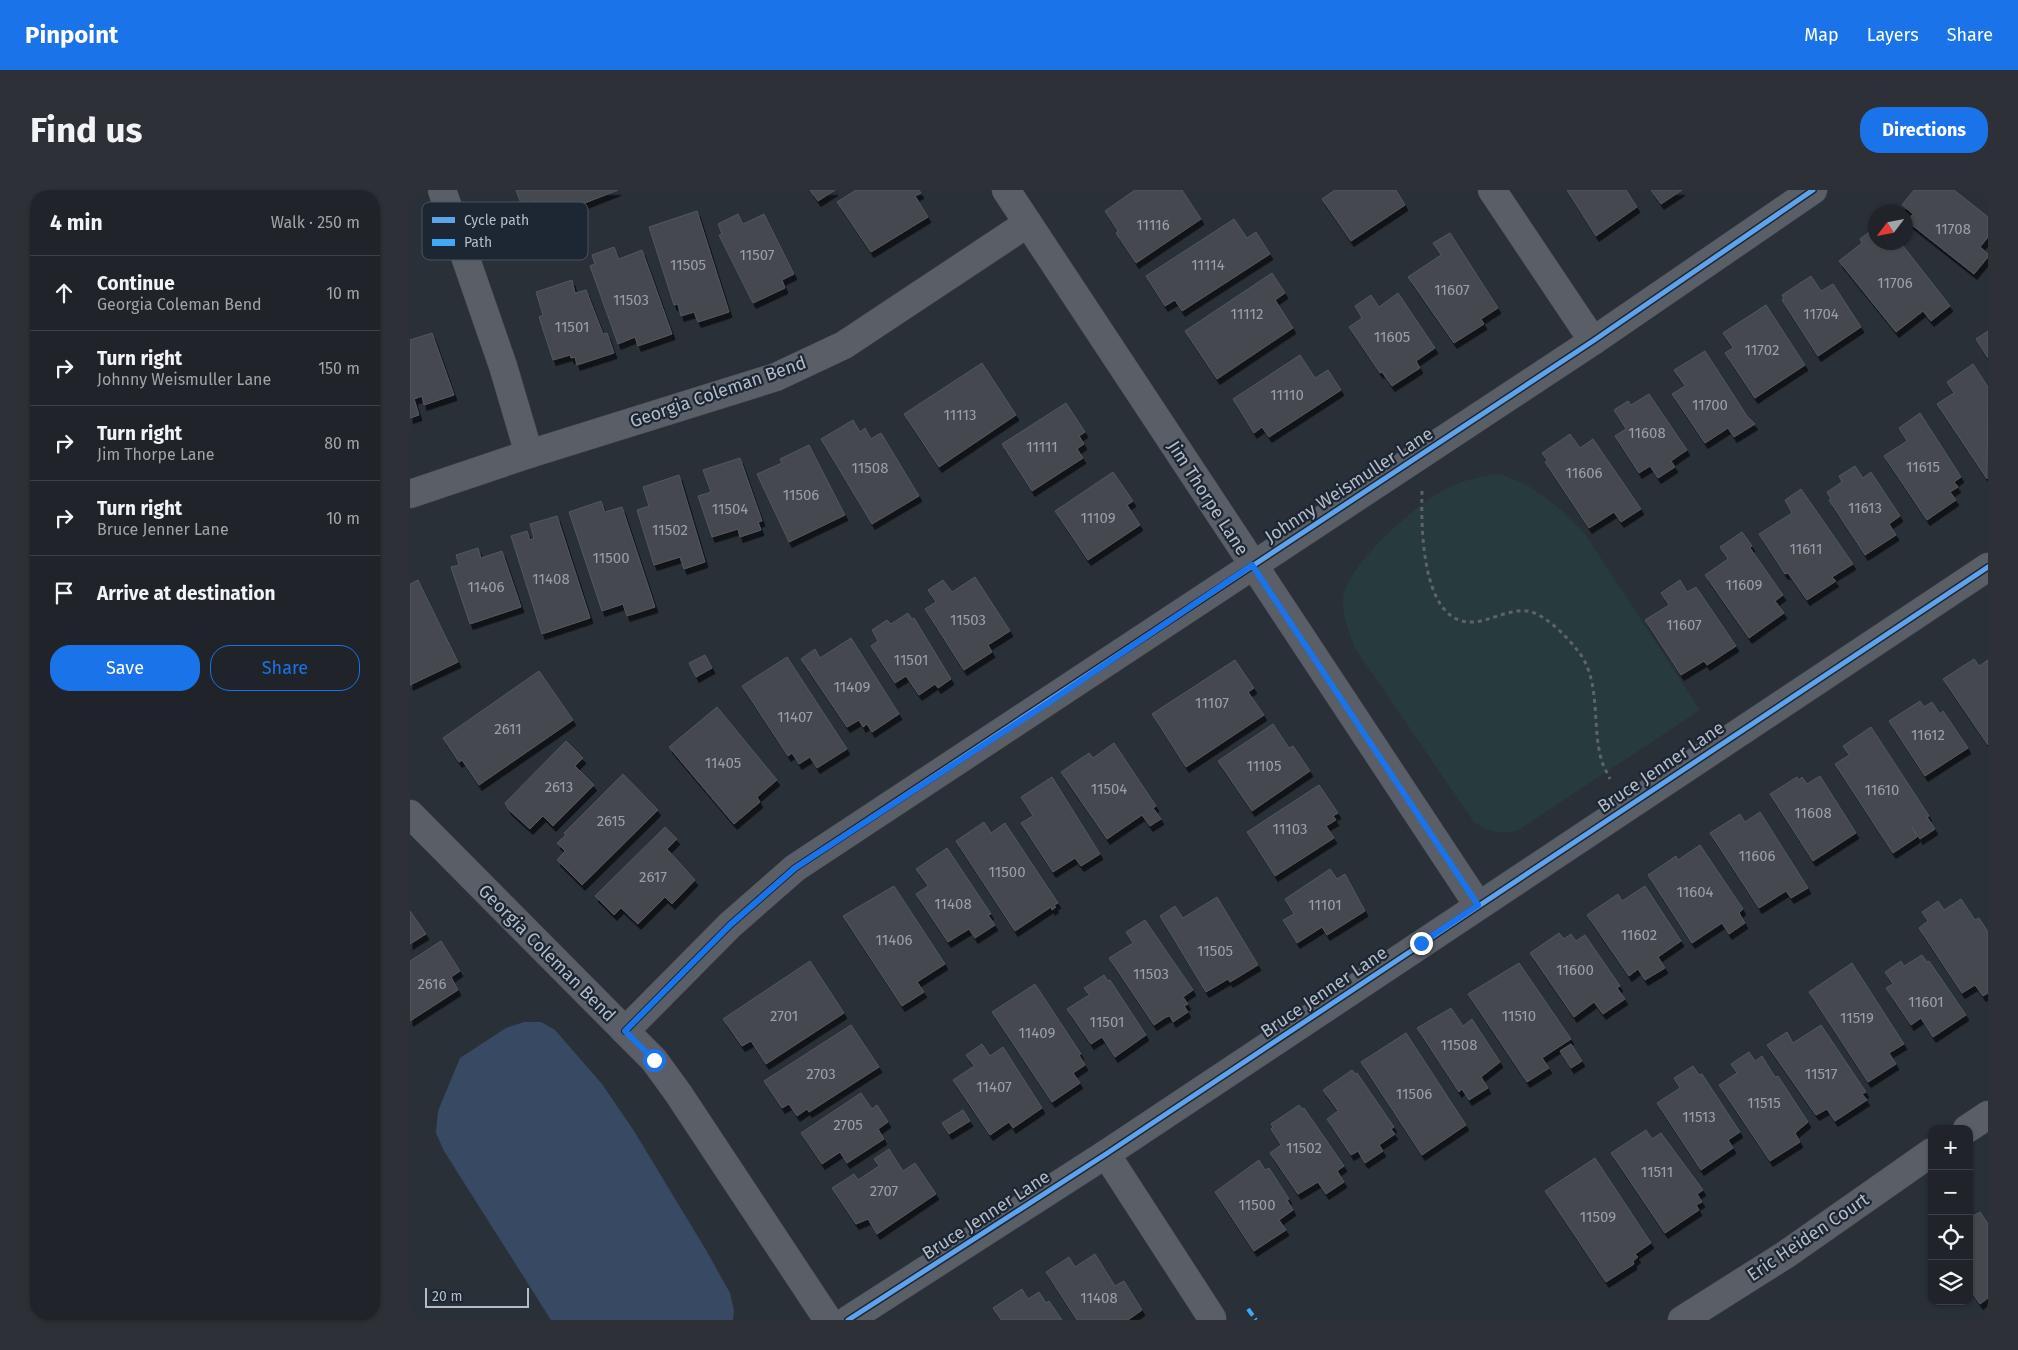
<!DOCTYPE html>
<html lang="en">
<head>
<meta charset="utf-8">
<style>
  :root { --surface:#20242a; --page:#2d3036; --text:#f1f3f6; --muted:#a2a4a8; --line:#3d4147; --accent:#1a73e8 }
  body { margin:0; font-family:"Fira Sans",sans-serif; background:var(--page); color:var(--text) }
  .controls { position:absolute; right:15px; bottom:15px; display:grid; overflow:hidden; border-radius:10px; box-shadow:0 1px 4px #0004 }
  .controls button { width:45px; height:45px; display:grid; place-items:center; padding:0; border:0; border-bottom:1px solid var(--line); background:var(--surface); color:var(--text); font:25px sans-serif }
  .compass { position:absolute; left:1458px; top:15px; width:45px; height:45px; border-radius:50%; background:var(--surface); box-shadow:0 1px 4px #0004; rotate:238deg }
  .scale { position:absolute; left:15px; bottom:12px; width:104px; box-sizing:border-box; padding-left:5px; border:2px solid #b4bcc9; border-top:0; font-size:14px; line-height:18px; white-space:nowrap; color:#b4bcc9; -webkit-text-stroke:4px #1d2633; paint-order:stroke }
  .stop { position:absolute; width:15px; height:15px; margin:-11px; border:4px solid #1a73e8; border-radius:50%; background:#fff }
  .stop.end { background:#1a73e8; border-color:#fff; box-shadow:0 1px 5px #0008 }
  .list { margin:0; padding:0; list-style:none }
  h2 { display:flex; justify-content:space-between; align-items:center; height:65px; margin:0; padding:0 20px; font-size:21px }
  h2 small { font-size:16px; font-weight:400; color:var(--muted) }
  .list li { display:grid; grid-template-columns:32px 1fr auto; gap:15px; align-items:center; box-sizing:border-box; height:75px; padding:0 20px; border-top:1px solid var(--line) }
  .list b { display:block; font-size:19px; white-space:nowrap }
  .list p { margin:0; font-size:16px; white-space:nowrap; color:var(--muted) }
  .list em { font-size:16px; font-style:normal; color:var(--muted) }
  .actions { display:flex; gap:10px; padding:15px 20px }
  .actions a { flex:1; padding:11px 0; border:1px solid var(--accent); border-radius:20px; text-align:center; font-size:18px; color:var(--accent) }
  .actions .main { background:var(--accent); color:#fff }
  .icon { flex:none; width:28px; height:28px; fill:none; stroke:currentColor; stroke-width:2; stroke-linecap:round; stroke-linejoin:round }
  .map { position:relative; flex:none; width:1578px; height:1130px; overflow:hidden; border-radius:20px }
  header { display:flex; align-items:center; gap:30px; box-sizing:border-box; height:70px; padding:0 25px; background:var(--accent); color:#fff }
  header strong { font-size:24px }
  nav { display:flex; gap:28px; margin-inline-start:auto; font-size:18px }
  .intro { display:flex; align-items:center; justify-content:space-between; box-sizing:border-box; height:120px; padding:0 30px }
  h1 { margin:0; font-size:35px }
  .button { padding:12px 22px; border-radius:20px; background:var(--accent); color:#fff; font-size:18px; font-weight:700 }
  main { display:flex; gap:30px; padding:0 30px }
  aside { flex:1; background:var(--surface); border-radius:20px; box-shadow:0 1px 4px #0004 }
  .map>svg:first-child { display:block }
  .green { fill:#273a3e }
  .water { fill:#384963 }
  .building { fill:#444950; stroke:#52575f; filter:url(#shadow) }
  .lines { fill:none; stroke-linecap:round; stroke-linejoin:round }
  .street-casing { stroke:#484c53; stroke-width:29 }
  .path { stroke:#5d636a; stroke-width:3; stroke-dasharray:4 4; stroke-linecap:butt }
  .street { stroke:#5a5e66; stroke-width:28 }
  .quiet { stroke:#3fa9f5; stroke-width:4; stroke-dasharray:8 4; stroke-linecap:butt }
  .cycleway-casing { stroke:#1d2633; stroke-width:8 }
  .cycleway { stroke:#60a3ed; stroke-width:5 }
  .route { stroke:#1a73e8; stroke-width:6 }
  .labels { text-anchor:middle; stroke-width:4.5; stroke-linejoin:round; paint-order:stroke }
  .number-label { font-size:15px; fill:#989fab }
  .street-label { font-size:18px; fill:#b4bcc9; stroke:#1d2633 }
  .key { fill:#1d2633; stroke:#4a5360; stroke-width:1 }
  .key-label { font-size:14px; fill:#b4bcc9 }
</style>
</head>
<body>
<header>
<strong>Pinpoint</strong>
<nav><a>Map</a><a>Layers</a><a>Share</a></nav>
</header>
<div class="intro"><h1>Find us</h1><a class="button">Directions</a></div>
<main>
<aside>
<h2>4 min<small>Walk · 250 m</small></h2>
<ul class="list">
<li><svg class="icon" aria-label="ahead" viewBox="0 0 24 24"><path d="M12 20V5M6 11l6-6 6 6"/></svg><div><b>Continue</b><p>Georgia Coleman Bend</p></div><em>10 m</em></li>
<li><svg class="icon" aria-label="right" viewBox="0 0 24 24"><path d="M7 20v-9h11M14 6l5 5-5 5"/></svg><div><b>Turn right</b><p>Johnny Weismuller Lane</p></div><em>150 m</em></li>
<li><svg class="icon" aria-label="right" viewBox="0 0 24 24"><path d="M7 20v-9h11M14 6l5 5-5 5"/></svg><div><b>Turn right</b><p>Jim Thorpe Lane</p></div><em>80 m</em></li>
<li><svg class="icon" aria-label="right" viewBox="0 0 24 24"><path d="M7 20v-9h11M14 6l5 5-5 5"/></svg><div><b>Turn right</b><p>Bruce Jenner Lane</p></div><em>10 m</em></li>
<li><svg class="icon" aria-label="arrive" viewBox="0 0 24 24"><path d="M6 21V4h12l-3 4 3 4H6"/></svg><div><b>Arrive at destination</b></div></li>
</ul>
<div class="actions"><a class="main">Save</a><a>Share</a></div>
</aside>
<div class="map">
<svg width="1578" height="1130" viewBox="0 0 1578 1130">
  <defs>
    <filter id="shadow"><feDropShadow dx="3" dy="5.5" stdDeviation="0" flood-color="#0009"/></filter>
  </defs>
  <rect width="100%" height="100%" fill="#2a3038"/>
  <path class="green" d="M1089,284l27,10 35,26 24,24 115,176 -183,121c-17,3 -28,1 -43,-9l-120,-175c-4,-15 -12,-32 -11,-48 3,-34 75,-97 105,-111 16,-8 33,-12 51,-14z"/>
  <polygon class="water" points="114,832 131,832 145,840 192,894 224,941 296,1060 320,1103 324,1121 323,1130 141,1130 34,961 26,943 28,921 50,868 96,838"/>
  <g class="building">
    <polygon points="106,0 208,0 144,25 140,15 129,18 126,11 112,16"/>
    <polygon points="400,0 425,0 408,11"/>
    <polygon points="446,0 509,0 511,3 505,6 518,27 461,62 427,12"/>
    <polygon points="725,0 772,0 791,29 726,73 706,43 708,41 695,21"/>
    <polygon points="925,0 986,0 995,15 941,51 912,9"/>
    <polygon points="1157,0 1216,0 1227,17 1186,46"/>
    <polygon points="1241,0 1272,0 1251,14"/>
    <polygon points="1504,0 1544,0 1578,27 1578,47 1570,57 1578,64 1578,67 1564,84 1497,31 1503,24 1492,15"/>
    <polygon points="287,21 319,122 288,132 284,122 271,126 268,114 264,115 239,37"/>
    <polygon points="328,24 333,34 354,24 384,84 372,90 375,98 343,113 309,45 312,44 308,34"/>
    <polygon points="824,29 837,48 846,42 860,64 772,121 765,110 755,116 736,86"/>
    <polygon points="1466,37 1466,52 1490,52 1540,116 1521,131 1513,121 1486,142 1429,71 1452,53 1450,49"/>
    <polygon points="1040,43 1088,118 1071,129 1074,134 1044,153 998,87 1031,65 1023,53"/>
    <polygon points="204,57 209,69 232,60 262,144 228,156 225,147 208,154 180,76 185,74 182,65"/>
    <polygon points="862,83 875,103 865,110 883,138 807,189 775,141"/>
    <polygon points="1401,86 1411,101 1423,94 1451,137 1408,166 1372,110 1374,109 1372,105"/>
    <polygon points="162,90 165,103 176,100 193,144 197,143 204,163 167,175 165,167 161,168 160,165 143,170 129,127 133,125 126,102"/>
    <polygon points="988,103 1025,158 1006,171 1010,178 982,196 972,182 970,183 939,137 952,128 945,116 961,105 969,117"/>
    <polygon points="1356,115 1395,175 1345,208 1315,163 1323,158 1313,143"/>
    <polygon points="1578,141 1578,168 1566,149"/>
    <polygon points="22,143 44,205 14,215 12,206 4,209 9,225 0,228 0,150"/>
    <polygon points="1295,161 1337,226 1345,234 1324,247 1318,238 1295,253 1262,204 1275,196 1264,180"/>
    <polygon points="890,165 905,188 918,180 931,200 859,247 852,237 844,243 823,209"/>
    <polygon points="572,173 606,225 529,277 494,224"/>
    <polygon points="1563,174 1578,197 1577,289 1527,214 1544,203 1537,192"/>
    <polygon points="1239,204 1277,260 1261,271 1265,277 1248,288 1240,276 1229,283 1205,246 1216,239 1204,220 1218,211 1221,215"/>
    <polygon points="656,213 675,242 669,246 674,254 667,259 673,268 622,301 592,254"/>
    <polygon points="1510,223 1551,287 1544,292 1548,297 1540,302 1546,310 1517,330 1474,266 1497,251 1489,238"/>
    <polygon points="443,230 450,242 455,238 461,249 471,243 509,306 462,334 411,249"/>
    <polygon points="1160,244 1170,258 1183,249 1231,319 1211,332 1204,322 1179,338 1135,272 1137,270 1132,263"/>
    <polygon points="399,255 435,325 379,352 347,284 372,273 370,269"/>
    <polygon points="330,268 352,331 348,332 351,340 330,347 328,339 302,347 288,306 301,302 293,280"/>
    <polygon points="1445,276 1453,288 1461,282 1490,326 1479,334 1486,345 1455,365 1419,310 1421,309 1417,302 1432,292 1429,286"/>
    <polygon points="703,282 723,311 717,315 730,335 678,370 645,321"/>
    <polygon points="269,285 295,372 274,379 270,367 244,375 227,320 239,316 233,297"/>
    <polygon points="1391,299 1443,374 1422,387 1426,391 1397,410 1378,383 1375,384 1349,344 1382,323 1375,310"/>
    <polygon points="191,311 195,322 212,317 245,417 217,426 213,414 192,421 159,322"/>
    <polygon points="147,326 180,428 132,444 101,346 117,341 120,350 124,348 120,334"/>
    <polygon points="1332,342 1342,356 1340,358 1373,405 1365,411 1374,423 1339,448 1295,385 1318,369 1310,357"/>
    <polygon points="68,358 71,368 92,361 111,417 60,434 41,377 49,375 46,365"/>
    <polygon points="565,387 600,441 578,455 582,462 554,480 515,419 526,412 518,400 533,390 542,402"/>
    <polygon points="8,390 48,472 0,495 0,394"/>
    <polygon points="1270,390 1277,402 1286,397 1326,456 1297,475 1294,471 1271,485 1235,430 1259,415 1251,403"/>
    <polygon points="498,423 502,429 504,428 541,489 528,498 525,494 509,505 496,486 485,493 461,456 468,451 462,440 477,430 481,434"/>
    <polygon points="441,448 489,524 462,542 457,534 453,537 449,530 437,537 391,469 405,459 410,468"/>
    <polygon points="295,465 302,478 286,487 279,473"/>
    <polygon points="377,467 437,559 407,578 400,567 389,574 382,563 378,566 332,496"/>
    <polygon points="1564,469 1569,476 1578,470 1578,555 1533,489"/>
    <polygon points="825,470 844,498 838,502 854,525 776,577 742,524"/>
    <polygon points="129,481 163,530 69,595 52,570 49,572 33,548"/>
    <polygon points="1510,511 1514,517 1522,512 1530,524 1533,521 1558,558 1515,586 1479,531"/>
    <polygon points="307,517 367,590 347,607 350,612 324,634 259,557"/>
    <polygon points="863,534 879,558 883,556 900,581 842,621 808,571"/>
    <polygon points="1461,537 1519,626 1517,627 1525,639 1510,649 1502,637 1507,647 1483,663 1425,574 1439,565 1433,556"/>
    <polygon points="156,551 173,568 165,576 184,595 143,636 133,626 120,639 99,620 95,613"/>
    <polygon points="704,553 746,616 743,618 751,629 740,636 732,625 697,649 651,582 679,563 683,568"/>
    <polygon points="213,584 248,620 172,695 147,670 155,661 147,653 156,645 154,643"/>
    <polygon points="1410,586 1446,643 1403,671 1360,604 1387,587 1389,590 1392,587 1397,594"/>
    <polygon points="642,587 690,664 671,676 665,668 643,682 611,633 623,626 611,607"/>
    <polygon points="909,595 928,623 923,626 926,630 916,636 924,648 865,686 837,642"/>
    <polygon points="1350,622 1398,698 1381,708 1376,701 1349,718 1300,643 1330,624 1335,632"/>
    <polygon points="574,632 581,643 595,633 648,713 644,715 646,717 642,720 641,717 605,741 546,651"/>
    <polygon points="255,637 267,649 257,659 285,690 262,714 255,707 228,734 211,718 204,725 185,706"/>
    <polygon points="1290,655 1333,719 1329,723 1335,733 1319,744 1312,733 1282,753 1238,685 1266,666 1268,670"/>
    <polygon points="537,658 581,724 578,725 585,735 565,748 559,739 538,752 506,704 518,696 506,679"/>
    <polygon points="920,679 927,689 935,684 955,721 917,745 912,737 887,753 873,730 884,724 875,709"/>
    <polygon points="484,696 535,774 507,792 514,802 492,816 433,726"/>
    <polygon points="1235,696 1271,751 1248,767 1255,778 1235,790 1228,779 1219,786 1177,725 1208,704 1212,711"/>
    <polygon points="807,707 848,775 820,792 818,789 796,802 750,726 765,716 773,728"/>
    <polygon points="1551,709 1565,730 1569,728 1578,742 1578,803 1573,806 1565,795 1552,803 1509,738 1518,731 1512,722 1528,711 1534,720"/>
    <polygon points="0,721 16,744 0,754"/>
    <polygon points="735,730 783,800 773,807 778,814 774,816 778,822 763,832 760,826 756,827 744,835 699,768 723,753 716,742"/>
    <polygon points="1149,743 1154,749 1161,744 1166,751 1175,745 1210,796 1207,798 1215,809 1193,824 1184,812 1164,827 1120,763"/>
    <polygon points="31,751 50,781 41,787 48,800 0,831 0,771"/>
    <polygon points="1512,765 1517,772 1519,771 1556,825 1523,847 1511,828 1501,835 1476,798 1483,794 1475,782 1491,771 1494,776"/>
    <polygon points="400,771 434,823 356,874 341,851 332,856 313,829"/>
    <polygon points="1109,773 1161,849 1132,868 1139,878 1117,892 1058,804"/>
    <polygon points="1442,773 1494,854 1479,863 1486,874 1458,892 1399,802"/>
    <polygon points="694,785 698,791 700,790 736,845 705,867 692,847 681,854 657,819 679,805 674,798"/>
    <polygon points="625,794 671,864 669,865 675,875 663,883 670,893 642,912 582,822"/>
    <polygon points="1041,818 1053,836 1062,829 1090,872 1071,887 1078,898 1059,910 1052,899 1049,902 1007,838"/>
    <polygon points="441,835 469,877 399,922 397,919 387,926 379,914 372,918 354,891"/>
    <polygon points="1411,835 1456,902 1452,904 1457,910 1425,931 1417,919 1406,925 1357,855 1377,842 1383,853"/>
    <polygon points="996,843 1056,935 1012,965 951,872"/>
    <polygon points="572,854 580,866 593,857 632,918 603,938 599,932 580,945 543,890 564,876 556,865"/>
    <polygon points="1161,854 1172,871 1161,878 1150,861"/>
    <polygon points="1339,862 1345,871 1352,866 1365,887 1368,886 1398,932 1385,943 1390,952 1360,971 1309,895 1327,883 1321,874"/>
    <polygon points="1283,876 1289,885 1292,884 1330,942 1318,950 1323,958 1291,980 1247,913 1270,898 1264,888"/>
    <polygon points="942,880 945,884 947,883 984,937 981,939 985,944 969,955 973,961 955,973 948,961 941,965 917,929 928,921 913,900"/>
    <polygon points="451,903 462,919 467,915 478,932 468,939 474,949 437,973 430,962 412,974 391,943"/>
    <polygon points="889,915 892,919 894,918 934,976 927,981 934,992 916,1004 908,992 888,1004 860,963 871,955 861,939 863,937 861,934"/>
    <polygon points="553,920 560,931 539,944 532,933"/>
    <polygon points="1236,940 1242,949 1251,943 1293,1000 1287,1004 1292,1012 1286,1015 1289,1020 1255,1043 1201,963"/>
    <polygon points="479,959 493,981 505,973 526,1004 467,1044 458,1029 446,1034 422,998 444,984 448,990 469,976 464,969"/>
    <polygon points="1185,968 1241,1053 1225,1064 1228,1067 1223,1071 1224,1074 1196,1092 1135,1001"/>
    <polygon points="849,970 855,980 859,978 879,1009 877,1010 883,1020 869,1030 876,1040 844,1061 805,1002"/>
    <polygon points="1570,1022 1578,1034 1578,1108 1570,1114 1559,1098 1559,1024 1563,1026"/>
    <polygon points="685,1064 705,1096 714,1091 732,1120 718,1130 667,1130 636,1082 659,1067 665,1077"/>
    <polygon points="612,1099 618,1109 629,1102 636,1113 639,1111 652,1130 591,1130 583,1118"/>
  </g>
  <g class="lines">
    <defs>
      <g id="street">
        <polyline points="32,0 93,176 119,264"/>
        <polyline points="596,0 1068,715"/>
        <polyline points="1082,0 1183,151"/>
        <polyline points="0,304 119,264 366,187 434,155 618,33"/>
        <polyline points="0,624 244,870 268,903 418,1130"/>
        <polyline points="215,841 320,735 385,678 1183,151 1403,0"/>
        <polyline points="1557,939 1578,925"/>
        <polyline points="696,964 802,1128"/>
        <polyline points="438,1130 696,964 1578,377"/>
        <polyline points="1272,1130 1375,1065 1522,962"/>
      </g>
    </defs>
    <use href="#street" class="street-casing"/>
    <path class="path" d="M1012,301c-1,35 -1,134 51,131 19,-1 41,-16 59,-10 17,6 35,25 46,39 24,30 13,76 24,111 2,5 5,11 8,17"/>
    <use href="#street" class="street"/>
    <polyline class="quiet" points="838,1119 846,1130"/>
    <defs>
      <g id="cycleway">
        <polyline points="215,841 320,735 385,678 1183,151 1403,0"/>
        <polyline points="438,1130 696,964 1578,377"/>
      </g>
    </defs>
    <use href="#cycleway" class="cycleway-casing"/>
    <use href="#cycleway" class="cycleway"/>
  </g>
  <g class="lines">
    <polyline class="route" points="244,870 215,841 320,735 385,678 641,511 842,375 1068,715 1011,753"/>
  </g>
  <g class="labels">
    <g class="number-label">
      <text x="743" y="40">11116</text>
      <text x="1543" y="44">11708</text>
      <text x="347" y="70">11507</text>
      <text x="278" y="80">11505</text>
      <text x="798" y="80">11114</text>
      <text x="1485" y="98">11706</text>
      <text x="1042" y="105">11607</text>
      <text x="221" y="115">11503</text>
      <text x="837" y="129">11112</text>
      <text x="1411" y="129">11704</text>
      <text x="162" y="142">11501</text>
      <text x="982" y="152">11605</text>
      <text x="1352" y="165">11702</text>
      <text x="877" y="210">11110</text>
      <text x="1300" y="220">11700</text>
      <text x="550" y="230">11113</text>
      <text x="1237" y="248">11608</text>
      <text x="632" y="262">11111</text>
      <text x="1513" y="282">11615</text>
      <text x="460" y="283">11508</text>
      <text x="1174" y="288">11606</text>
      <text x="391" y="310">11506</text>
      <text x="1455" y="323">11613</text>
      <text x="320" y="324">11504</text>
      <text x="688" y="333">11109</text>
      <text x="260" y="345">11502</text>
      <text x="1396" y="364">11611</text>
      <text x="201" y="373">11500</text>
      <text x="141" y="394">11408</text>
      <text x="1334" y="400">11609</text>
      <text x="76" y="402">11406</text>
      <text x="558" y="435">11503</text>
      <text x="1274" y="440">11607</text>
      <text x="501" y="475">11501</text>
      <text x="442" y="502">11409</text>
      <text x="802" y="518">11107</text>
      <text x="385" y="532">11407</text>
      <text x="98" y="544">2611</text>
      <text x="1518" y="550">11612</text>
      <text x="313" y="578">11405</text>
      <text x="854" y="581">11105</text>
      <text x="149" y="602">2613</text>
      <text x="699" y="604">11504</text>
      <text x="1472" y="605">11610</text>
      <text x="1403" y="628">11608</text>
      <text x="201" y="636">2615</text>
      <text x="880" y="644">11103</text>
      <text x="1347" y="671">11606</text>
      <text x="597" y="687">11500</text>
      <text x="243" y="692">2617</text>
      <text x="1285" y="707">11604</text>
      <text x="543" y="719">11408</text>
      <text x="915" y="720">11101</text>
      <text x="1229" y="750">11602</text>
      <text x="484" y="755">11406</text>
      <text x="805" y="766">11505</text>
      <text x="1165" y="785">11600</text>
      <text x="741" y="789">11503</text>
      <text x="22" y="799">2616</text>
      <text x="1516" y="817">11601</text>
      <text x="374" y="831">2701</text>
      <text x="1109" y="831">11510</text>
      <text x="1447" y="833">11519</text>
      <text x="697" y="837">11501</text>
      <text x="627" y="848">11409</text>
      <text x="1049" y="860">11508</text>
      <text x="411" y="889">2703</text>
      <text x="1411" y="889">11517</text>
      <text x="584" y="902">11407</text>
      <text x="1004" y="909">11506</text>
      <text x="1354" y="918">11515</text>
      <text x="1289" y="932">11513</text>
      <text x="438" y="940">2705</text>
      <text x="894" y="963">11502</text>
      <text x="1247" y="987">11511</text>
      <text x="474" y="1006">2707</text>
      <text x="847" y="1020">11500</text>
      <text x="1188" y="1032">11509</text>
      <text x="689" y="1113">11408</text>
    </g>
    <g class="street-label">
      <text transform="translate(308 202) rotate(-19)" y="6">Georgia Coleman Bend</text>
      <text transform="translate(939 295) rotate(-33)" y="6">Johnny Weismuller Lane</text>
      <text transform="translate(798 308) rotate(57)" y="6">Jim Thorpe Lane</text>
      <text transform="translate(1251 577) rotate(-34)" y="6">Bruce Jenner Lane</text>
      <text transform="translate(137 763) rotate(45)" y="6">Georgia Coleman Bend</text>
      <text transform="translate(914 802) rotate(-34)" y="6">Bruce Jenner Lane</text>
      <text transform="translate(576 1025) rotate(-33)" y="6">Bruce Jenner Lane</text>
      <text transform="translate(1398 1047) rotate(-34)" y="6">Eric Heiden Court</text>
    </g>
  </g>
  <rect x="12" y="12" width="166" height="58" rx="8" class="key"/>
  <rect x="22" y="27" width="23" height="6" fill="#60a3ed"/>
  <rect x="22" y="49" width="23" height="7" fill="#3fa9f5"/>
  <g class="key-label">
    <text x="54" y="35">Cycle path</text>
    <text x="54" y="57">Path</text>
  </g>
</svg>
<div class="controls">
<button>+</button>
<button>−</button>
<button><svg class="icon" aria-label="locate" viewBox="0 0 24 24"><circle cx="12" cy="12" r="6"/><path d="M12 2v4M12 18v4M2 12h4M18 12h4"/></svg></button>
<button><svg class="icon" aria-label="layers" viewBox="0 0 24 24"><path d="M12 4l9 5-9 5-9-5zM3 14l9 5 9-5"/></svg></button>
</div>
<svg class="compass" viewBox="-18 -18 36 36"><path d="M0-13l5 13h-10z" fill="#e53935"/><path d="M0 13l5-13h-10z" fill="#a2a4a8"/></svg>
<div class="scale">20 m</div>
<div class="stop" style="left:244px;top:870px"></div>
<div class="stop end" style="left:1011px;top:753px"></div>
</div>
</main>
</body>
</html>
